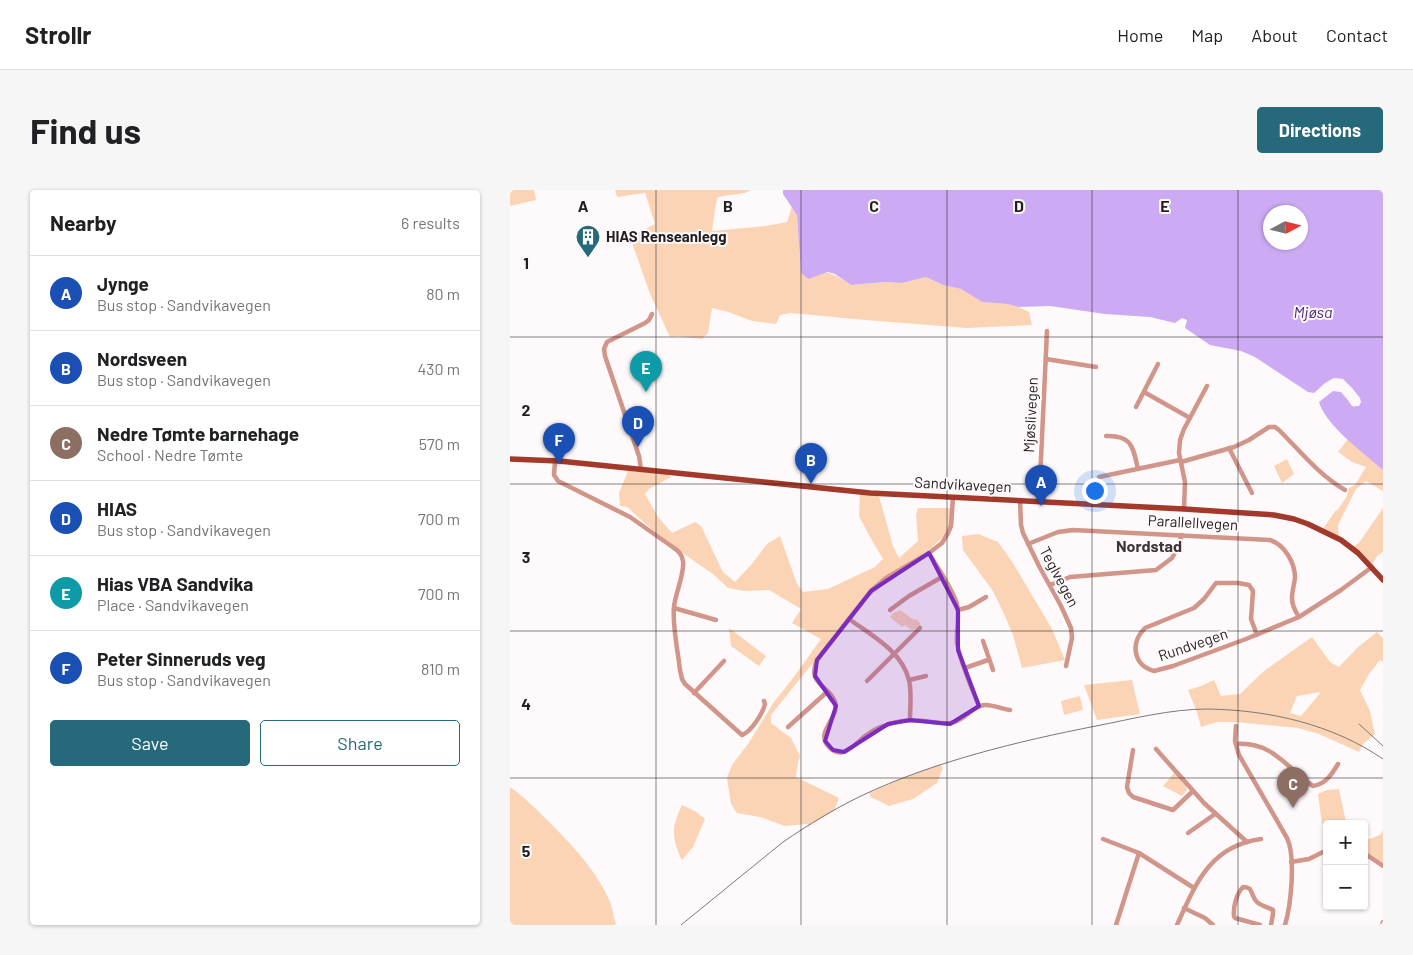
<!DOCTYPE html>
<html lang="en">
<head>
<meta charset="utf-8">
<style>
  :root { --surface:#fff; --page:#f6f6f6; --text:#202124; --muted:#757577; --line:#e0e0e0; --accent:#25697b }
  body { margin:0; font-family:Barlow,sans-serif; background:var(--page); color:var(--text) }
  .controls { position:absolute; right:15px; bottom:15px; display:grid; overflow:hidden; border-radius:5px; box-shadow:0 1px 4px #0004 }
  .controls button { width:45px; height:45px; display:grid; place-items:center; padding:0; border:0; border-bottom:1px solid var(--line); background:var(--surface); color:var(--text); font:25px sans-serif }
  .compass { position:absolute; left:753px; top:15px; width:45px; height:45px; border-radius:50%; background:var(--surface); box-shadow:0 1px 4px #0004; rotate:83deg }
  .you { position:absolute; left:584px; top:300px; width:18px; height:18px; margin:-12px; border:4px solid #fff; border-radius:50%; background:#1a73e8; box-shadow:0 0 0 8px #1a73e833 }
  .badge { display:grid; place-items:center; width:32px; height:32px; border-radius:50%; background:var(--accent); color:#fff; font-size:16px; font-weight:700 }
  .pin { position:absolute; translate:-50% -41px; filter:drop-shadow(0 1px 2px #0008) }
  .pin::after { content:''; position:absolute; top:26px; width:18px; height:15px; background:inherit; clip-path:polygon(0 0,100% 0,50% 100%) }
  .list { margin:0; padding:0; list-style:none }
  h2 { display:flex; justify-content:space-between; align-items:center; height:65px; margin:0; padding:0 20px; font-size:21px }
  h2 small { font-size:16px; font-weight:400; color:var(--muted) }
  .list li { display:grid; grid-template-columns:32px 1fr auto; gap:15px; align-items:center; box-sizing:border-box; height:75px; padding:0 20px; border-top:1px solid var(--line) }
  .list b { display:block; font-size:19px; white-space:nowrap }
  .list p { margin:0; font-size:16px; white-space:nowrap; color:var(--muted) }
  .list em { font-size:16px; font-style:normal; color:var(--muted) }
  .actions { display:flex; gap:10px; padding:15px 20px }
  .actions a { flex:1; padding:11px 0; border:1px solid var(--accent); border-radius:5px; text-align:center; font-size:18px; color:var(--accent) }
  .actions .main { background:var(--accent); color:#fff }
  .map { position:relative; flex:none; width:873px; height:735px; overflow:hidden; border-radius:5px }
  header { display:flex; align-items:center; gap:30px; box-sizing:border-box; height:70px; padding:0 25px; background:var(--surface); border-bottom:1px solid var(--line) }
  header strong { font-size:24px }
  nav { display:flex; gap:28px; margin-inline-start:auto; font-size:18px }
  .intro { display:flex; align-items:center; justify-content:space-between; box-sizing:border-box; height:120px; padding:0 30px }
  h1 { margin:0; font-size:35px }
  .button { padding:12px 22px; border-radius:5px; background:var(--accent); color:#fff; font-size:18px; font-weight:700 }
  main { display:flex; gap:30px; padding:0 30px }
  aside { flex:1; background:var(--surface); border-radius:5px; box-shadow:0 1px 4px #0004 }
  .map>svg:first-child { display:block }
  .green { fill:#fbd4b6; fill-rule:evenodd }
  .water { fill:#ccabf4; fill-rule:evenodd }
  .pier { fill:#fef9fa }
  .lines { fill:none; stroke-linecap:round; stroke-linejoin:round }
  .minor { stroke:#d1958a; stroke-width:4.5 }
  .major { stroke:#a2392a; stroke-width:5.5 }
  .rail { stroke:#7c7778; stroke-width:1 }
  .marked { fill:#7b2cbf; fill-opacity:0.2; stroke:#7b2cbf; stroke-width:4; stroke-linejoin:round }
  .grid { fill:none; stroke:#231e1f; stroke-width:1; stroke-opacity:0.55 }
  .labels { text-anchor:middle; stroke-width:4; stroke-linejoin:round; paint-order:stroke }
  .poi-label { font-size:15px; font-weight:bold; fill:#231e1f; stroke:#fef9fa; text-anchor:start }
  .street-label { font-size:15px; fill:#231e1f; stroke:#fef9fa }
  .water-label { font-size:16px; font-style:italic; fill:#54287c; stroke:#fef9fa }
  .neighbourhood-label { font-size:16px; font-weight:bold; fill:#3e3436; stroke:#fef9fa }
  .grid-label { font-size:16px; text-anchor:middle; font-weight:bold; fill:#231e1f; stroke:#fef9fa; stroke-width:4; stroke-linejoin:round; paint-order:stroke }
</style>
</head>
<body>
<header>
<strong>Strollr</strong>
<nav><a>Home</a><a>Map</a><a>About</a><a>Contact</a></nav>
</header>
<div class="intro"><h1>Find us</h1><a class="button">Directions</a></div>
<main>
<aside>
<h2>Nearby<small>6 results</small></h2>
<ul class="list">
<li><span class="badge" style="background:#1a4fb4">A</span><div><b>Jynge</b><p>Bus stop · Sandvikavegen</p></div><em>80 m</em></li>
<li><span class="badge" style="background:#1a4fb4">B</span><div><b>Nordsveen</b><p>Bus stop · Sandvikavegen</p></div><em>430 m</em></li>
<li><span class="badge" style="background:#8d6e63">C</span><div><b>Nedre Tømte barnehage</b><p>School · Nedre Tømte</p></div><em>570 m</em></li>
<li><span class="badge" style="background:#1a4fb4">D</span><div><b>HIAS</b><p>Bus stop · Sandvikavegen</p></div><em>700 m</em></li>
<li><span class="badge" style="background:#0f9aa8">E</span><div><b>Hias VBA Sandvika</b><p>Place · Sandvikavegen</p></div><em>700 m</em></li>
<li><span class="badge" style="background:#1a4fb4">F</span><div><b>Peter Sinneruds veg</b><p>Bus stop · Sandvikavegen</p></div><em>810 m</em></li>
</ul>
<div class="actions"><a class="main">Save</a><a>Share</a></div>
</aside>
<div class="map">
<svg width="873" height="735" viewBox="0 0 873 735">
  <rect width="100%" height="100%" fill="#fef9fa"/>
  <g class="green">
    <polygon points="0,0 24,0 26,10 0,16"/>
    <path d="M105,0h136l-6,3 -27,4 -2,6 -4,28 54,-5 21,-4 5,-16 5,9 4,58c27,-1 27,-3 50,12l34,-3 17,1 24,-6 17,8 18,4 21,13 25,2 12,3 10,5 3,13 -65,3 -102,-8 -74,-7 -11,2 -4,9 -24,-3 -24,-9 -16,-4 -4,25 -6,6 -25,-3 -7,1 -20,-43 -20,-57 25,-13 -10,-31 -28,4z"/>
    <polygon points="838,249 873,280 873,301 856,291 846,299 828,335 829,350 812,340 826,320 827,321 837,306 839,298 845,295 856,277 842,272 828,262"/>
    <polygon points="777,269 784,284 772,293 764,276"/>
    <polygon points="118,281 156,283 161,287 139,299 135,304 148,327 162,343 185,332 191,336 213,382 225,392 242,374 257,354 270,346 287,394 293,402 318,399 365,377 373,369 360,347 349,326 350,303 369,306 383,356 389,368 408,351 406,325 408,318 444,318 441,339 419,360 398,374 358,408 293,485 261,525 261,533 281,548 290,566 288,572 286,587 329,608 324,621 300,635 299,637 297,634 275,636 250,627 227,623 221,614 217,588 222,575 238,554 264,512 283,488 311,449 282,433 291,419 259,400 234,401 218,398 203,384 155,351 117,317 110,316 109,303"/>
    <polygon points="873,318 873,362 867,366 862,375 840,358 849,353"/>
    <polygon points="468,344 488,352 503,373 542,439 555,470 512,478 503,445 494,424 483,401 453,360 452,346"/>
    <polygon points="390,420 404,430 406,429 411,434 406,439 401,440 395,435 392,437 380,427 383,423"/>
    <polygon points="219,438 256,466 249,476 221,456"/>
    <path d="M867,442l6,6v24l-3,-2 -11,14 -9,16 10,21 5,23 -12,10 -4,8 -40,-18 -21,-6 -62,-6h-19l-16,5 -4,-15 -9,-22 13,-4 13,-6 7,16 19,-2 24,-23 48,-34 18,25 9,5 18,-19zM811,502l-20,24 -11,-3 7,-17z"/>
    <polygon points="622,490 630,524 587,530 574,495"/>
    <polygon points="570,506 573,520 554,525 551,511"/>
    <polygon points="430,574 433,578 427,593 403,609 379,616 361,607 359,603 386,591"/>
    <polygon points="665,582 676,595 677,600 672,606 653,596"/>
    <path d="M0,597c13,9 24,20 35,31 24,24 48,48 63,79 4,8 5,18 8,27l-2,1h-104z"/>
    <polygon points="829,599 836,632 812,634 808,604 817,600"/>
    <path d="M172,615l13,6 10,8 -12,28 -11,13c-4,-7 -8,-19 -8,-27 -1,-9 5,-21 8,-28z"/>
    <polygon points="873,640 873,676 854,665 854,651 870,645"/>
  </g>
  <path class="water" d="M273,0h600v280c-19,-17 -57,-44 -64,-68l14,-11 8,1 13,15 4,-3v-4l-17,-20 -17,5 -10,8 -6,-1 -53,-35 -14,-6 -31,-6 -25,-17 2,-8 -5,-2 -7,5 -25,-6 -45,-3 -55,-8 -31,1 -12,-3 -25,-2 -21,-13 -18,-4 -17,-8 -24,6 -17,-1 -34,3 -16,-11 -7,-2 -20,7 -7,-6 -4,-58 -14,-21zM761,22h30v30h-30z"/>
  <polygon class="pier" points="824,188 833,189 842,198 850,208 851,212 849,216 842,216 833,203 827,200 818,202 807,211 818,201 822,199 827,199 832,200 841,211 844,214 846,213 846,211 843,204 830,192 824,192 806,205 802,205 815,193"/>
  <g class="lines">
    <g class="minor">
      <polyline points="536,169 586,177"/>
      <polyline points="634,202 680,228"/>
      <polyline points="626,217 648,174"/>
      <path d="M596,246c26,-1 27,11 32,33"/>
      <polyline points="719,258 742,303"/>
      <path d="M45,271l-1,14 4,6 72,36 44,31c5,3 8,7 9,13 2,12 -8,33 -9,46 -2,17 4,45 6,63l2,9 3,5 57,51c9,-3 21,-22 23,-31l-1,-3"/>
      <path d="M671,272l53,-15 15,-7 20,-13h6l4,3c21,21 40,45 66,60"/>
      <polyline points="131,279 129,266 95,166 94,159 97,152 135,133 139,130 142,124"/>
      <polyline points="589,287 670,270"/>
      <path d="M443,307l-2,29 -3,7 -6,10 -13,10 -43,25 -15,13 -54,69c-11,24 13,26 18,42 5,16 -21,30 -6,45 14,15 27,-5 38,-12 5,-4 11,-7 17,-9 16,-7 31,-6 48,-4 6,1 13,2 19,1 13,-2 22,-17 33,-18 8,-1 17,4 26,5"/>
      <polyline points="510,310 511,335 513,343 529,376 551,416 561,438 562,448 556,476"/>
      <polyline points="529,311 537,141"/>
      <polyline points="674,319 675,292 669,263 670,250 674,239 697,196"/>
      <path d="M518,354l30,-12 15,-2 197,10c15,5 25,23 25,38 -1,7 -3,14 -3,20 0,7 3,13 7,19"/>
      <path d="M419,363c9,16 22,33 28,51 3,13 -1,26 0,39 3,18 15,46 22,63"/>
      <polyline points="540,395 560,387 646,380 662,368 667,359 672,345"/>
      <polyline points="164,418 206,430"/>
      <polyline points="380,420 399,406 432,387"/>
      <polyline points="448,420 459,417 476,407"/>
      <path d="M339,429c22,16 53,32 60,61 3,12 1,27 1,40"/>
      <path d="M747,445l-6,-16 2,-28 -4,-6 -11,-2h-22l-12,16 -10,9 -49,20c-15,15 -12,37 9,43l19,-5 73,-27 53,-22 42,-27 31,-23"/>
      <polyline points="473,451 483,480"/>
      <polyline points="455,478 478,470"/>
      <polyline points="399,490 416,486"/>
      <polyline points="357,491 410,438"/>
      <polyline points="184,503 214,471"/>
      <path d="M726,536l-1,15 4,14 48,83c9,19 4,67 -2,87"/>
      <polyline points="278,537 317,502"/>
      <path d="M726,554c36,-3 51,24 77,42 13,-2 19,-12 25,-22"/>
      <polyline points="646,559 694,613 737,652"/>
      <polyline points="623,560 617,597 619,603 623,607 663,620 683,601"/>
      <polyline points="678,643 705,624"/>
      <polyline points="593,649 629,663 684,698"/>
      <polyline points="854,663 873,676"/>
      <polyline points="781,672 799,669 817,660"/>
      <polyline points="674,718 695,728 703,735"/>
      <polyline points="606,735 629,663"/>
      <path d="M667,735c19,-42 33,-79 84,-86"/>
      <path d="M750,735l-25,-7 -1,-2c-1,-10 3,-23 9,-29 11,0 7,8 14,15 4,4 11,5 16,8v4l-2,11"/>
      <polyline points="872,735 873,732"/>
    </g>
    <polyline class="major" points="0,269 49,271 360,303 674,319 764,325 784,329 798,334 831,350 848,363 873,390"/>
    <g class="rail">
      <polyline points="849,534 873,556"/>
      <path d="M171,735l102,-83c25,-17 51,-33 78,-46 71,-34 158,-55 235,-70 36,-7 74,-17 112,-17 61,1 124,15 175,50"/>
    </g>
  </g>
  <path class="marked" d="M419,363l29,57v40l21,56 -29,18 -40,-4 -22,4 -44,28 -11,-2 -8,-9 11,-35 -21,-30 2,-16 54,-69z"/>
  <path class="grid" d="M146,0v735M291,0v735M437,0v735M582,0v735M728,0v735M0,147h873M0,294h873M0,441h873M0,588h873"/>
  <defs>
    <symbol id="building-pin" viewBox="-11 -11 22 30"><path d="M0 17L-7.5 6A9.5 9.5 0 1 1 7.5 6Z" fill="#25697b" stroke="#fef9fa"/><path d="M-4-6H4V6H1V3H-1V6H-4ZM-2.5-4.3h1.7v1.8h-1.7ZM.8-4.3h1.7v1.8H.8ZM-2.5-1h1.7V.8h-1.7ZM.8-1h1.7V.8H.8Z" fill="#fff"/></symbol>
  </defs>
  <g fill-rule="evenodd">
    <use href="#building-pin" x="64" y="33" width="28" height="38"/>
  </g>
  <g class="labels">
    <g class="poi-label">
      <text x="96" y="52">HIAS Renseanlegg</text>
    </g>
    <g class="street-label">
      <text transform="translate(521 225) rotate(-87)" y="5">Mjøslivegen</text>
      <text transform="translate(453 295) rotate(3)" y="5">Sandvikavegen</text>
      <text transform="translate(683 333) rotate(3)" y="5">Parallellvegen</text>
      <text transform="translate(549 387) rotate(62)" y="5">Teglvegen</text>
      <text transform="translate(683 455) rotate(-19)" y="5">Rundvegen</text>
    </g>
    <g class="water-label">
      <text x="803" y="128">Mjøsa</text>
    </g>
    <g class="neighbourhood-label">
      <text x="639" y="362">Nordstad</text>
    </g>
  </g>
  <g class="grid-label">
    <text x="73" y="22">A</text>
    <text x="218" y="22">B</text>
    <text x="364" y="22">C</text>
    <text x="509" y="22">D</text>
    <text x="655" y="22">E</text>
    <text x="16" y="79">1</text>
    <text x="16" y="226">2</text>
    <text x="16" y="373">3</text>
    <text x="16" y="520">4</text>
    <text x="16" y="667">5</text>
  </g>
</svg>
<div class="controls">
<button>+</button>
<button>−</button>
</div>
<svg class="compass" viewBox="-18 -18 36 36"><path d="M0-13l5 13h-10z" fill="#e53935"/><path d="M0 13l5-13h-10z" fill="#757577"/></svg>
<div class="you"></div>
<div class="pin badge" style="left:531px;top:316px;background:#1a4fb4">A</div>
<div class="pin badge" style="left:301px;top:294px;background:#1a4fb4">B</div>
<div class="pin badge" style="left:783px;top:618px;background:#8d6e63">C</div>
<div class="pin badge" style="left:128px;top:257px;background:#1a4fb4">D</div>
<div class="pin badge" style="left:136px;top:202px;background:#0f9aa8">E</div>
<div class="pin badge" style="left:49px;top:274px;background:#1a4fb4">F</div>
</div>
</main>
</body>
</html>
